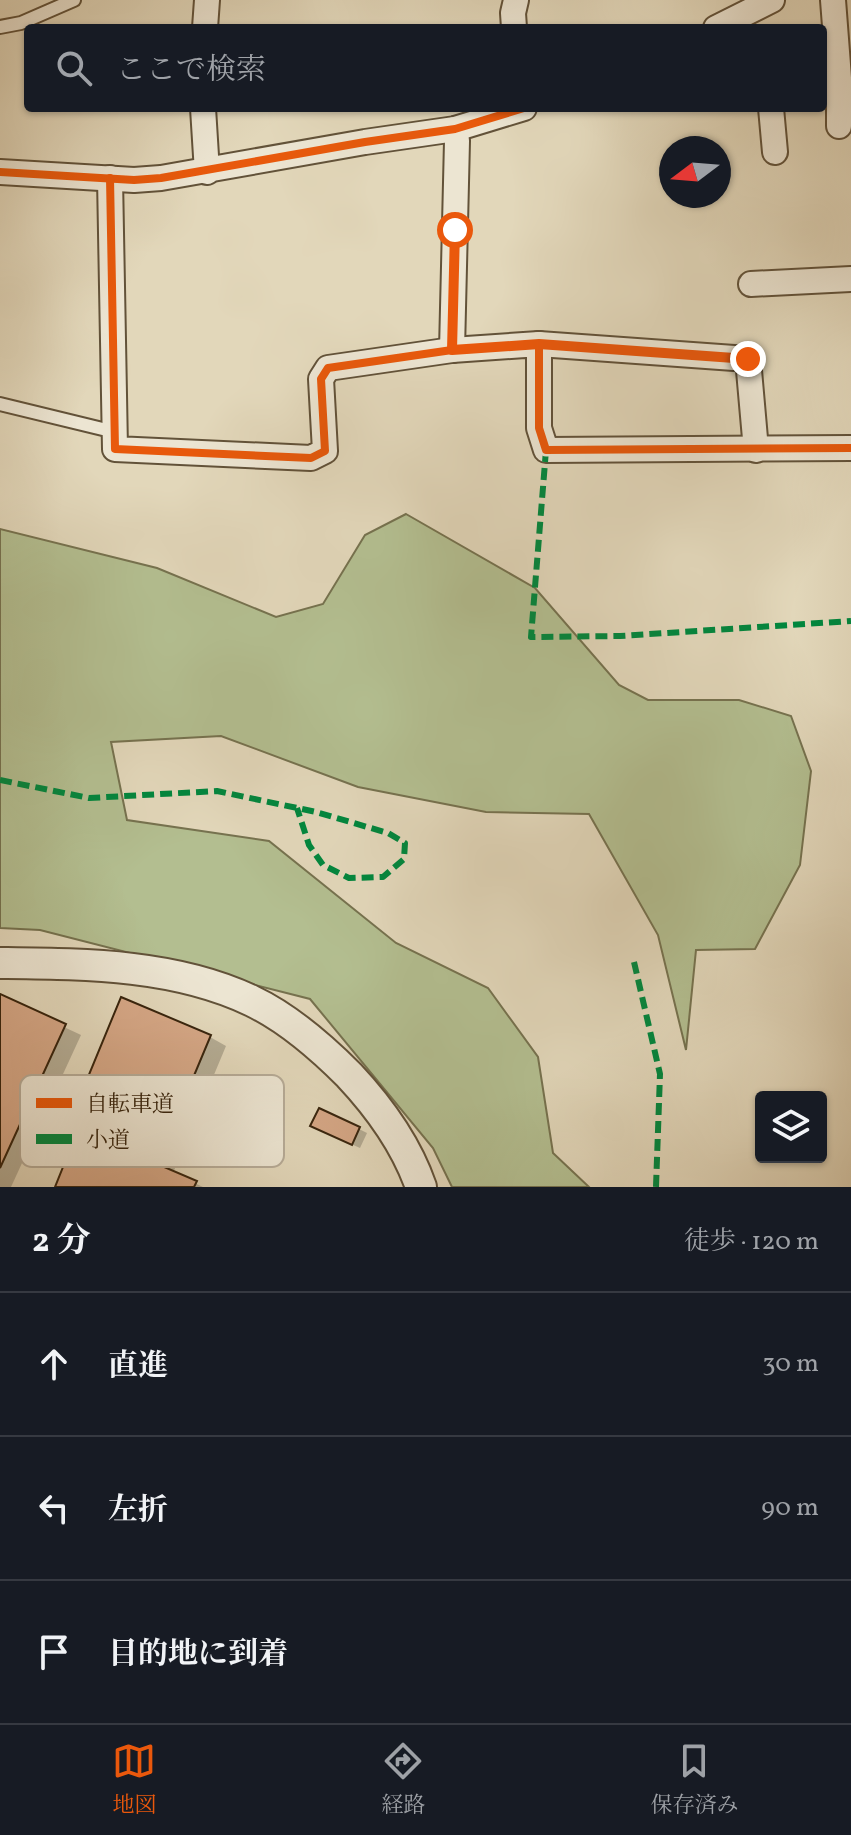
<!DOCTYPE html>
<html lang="ja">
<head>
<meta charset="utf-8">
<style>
  :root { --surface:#171b24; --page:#242831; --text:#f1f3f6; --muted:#9ea1a6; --line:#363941; --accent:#ea580c }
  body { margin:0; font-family:Vollkorn,"Noto Serif JP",serif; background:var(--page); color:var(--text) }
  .controls { position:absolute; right:24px; bottom:24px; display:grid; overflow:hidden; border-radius:8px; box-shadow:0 2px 6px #0004 }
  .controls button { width:72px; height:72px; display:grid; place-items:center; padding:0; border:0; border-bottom:2px solid var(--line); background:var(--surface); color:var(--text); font:40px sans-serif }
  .compass { position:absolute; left:659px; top:136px; width:72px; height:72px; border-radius:50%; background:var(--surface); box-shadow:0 2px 6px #0004; rotate:254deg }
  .stop { position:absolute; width:24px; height:24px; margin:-18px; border:6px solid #ea580c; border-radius:50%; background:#fff }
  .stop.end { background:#ea580c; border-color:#fff; box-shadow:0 2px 8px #0008 }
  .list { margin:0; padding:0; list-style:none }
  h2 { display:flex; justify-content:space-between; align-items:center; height:104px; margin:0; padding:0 32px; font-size:34px }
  h2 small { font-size:26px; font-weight:400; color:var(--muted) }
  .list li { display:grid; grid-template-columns:52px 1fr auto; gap:24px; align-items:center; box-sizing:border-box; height:144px; padding:0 32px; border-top:2px solid var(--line) }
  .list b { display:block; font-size:30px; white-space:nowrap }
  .list em { font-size:26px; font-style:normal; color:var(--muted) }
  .icon { flex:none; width:44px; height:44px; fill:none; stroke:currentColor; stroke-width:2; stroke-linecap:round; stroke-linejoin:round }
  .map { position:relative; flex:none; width:851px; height:1187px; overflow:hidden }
  .search { position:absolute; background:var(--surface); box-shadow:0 2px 6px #0004; left:24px; right:24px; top:24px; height:88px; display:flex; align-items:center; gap:20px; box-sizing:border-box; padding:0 28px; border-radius:8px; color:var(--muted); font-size:30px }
  .sheet { height:536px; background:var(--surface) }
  nav { display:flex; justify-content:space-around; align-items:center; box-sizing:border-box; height:112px; border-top:2px solid var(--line); background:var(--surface); font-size:22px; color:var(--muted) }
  nav a { display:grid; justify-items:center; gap:4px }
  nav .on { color:var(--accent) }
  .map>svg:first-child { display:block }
  .green { fill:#b3be90; stroke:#76724f; stroke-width:2 }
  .shadow { fill:#0003 }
  .building { fill:#d5a786; stroke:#38250e; stroke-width:2 }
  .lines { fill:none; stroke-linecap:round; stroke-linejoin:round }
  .service-casing { stroke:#625239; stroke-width:16 }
  .minor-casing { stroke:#625239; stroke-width:28 }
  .tertiary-casing { stroke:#625239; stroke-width:34 }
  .service { stroke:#ece5d2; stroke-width:12 }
  .minor { stroke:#ece5d2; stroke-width:24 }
  .tertiary { stroke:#ece5d2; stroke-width:30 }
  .quiet { stroke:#00873e; stroke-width:6; stroke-dasharray:12 6; stroke-linecap:butt }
  .cycleway-casing { stroke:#ece5d2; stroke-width:13 }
  .cycleway { stroke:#e8590c; stroke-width:8 }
  .route { stroke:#ea580c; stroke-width:10 }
  .key { fill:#ece5d2; stroke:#b6ab97; stroke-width:2 }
  .key-label { font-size:22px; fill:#38250e }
</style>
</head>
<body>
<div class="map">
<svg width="851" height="1187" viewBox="0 0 851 1187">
  <rect width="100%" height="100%" fill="#e2d7ba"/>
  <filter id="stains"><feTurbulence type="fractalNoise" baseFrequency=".0025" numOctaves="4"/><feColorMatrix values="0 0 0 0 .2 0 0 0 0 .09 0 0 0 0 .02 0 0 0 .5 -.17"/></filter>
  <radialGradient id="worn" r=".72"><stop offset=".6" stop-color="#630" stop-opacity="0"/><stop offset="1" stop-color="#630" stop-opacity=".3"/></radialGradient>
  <polygon class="green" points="406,514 535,588 619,685 648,700 739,700 791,716 811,771 800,865 755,949 696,950 686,1050 658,935 589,814 486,812 358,787 221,736 111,742 127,820 269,841 396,943 488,988 538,1057 553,1153 589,1187 452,1187 433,1148 310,999 40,930 0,928 0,529 157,568 276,617 323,604 365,535"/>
  <g class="shadow">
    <polygon points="0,997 81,1035 11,1187 0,1187"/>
    <polygon points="210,1037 226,1046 173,1173 203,1187 57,1187"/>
    <polygon points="359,1129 367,1133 360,1148 320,1130"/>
  </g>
  <g class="building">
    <polygon points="0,994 66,1024 0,1168"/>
    <polygon points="121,997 211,1035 157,1164 197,1181 194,1187 55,1187 65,1162 55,1157"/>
    <polygon points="319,1108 360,1127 352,1145 310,1126"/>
  </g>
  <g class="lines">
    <defs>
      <g id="service">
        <polyline points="0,27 21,23 74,0"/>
        <polyline points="0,404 115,432"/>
      </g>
      <g id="minor">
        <polyline points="833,0 839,78 839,126"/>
        <polyline points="205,28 207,0"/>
        <polyline points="514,28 513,13 516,0"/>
        <polyline points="716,28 772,0"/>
        <polyline points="203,108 207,172"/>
        <polyline points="771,108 775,152"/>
        <polyline points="0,172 134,180 161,178 365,142 455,129 524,108"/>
        <polyline points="110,178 115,449 311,458 325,451 321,379 328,368 452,350 539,344 539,428 546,450 851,448"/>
        <polyline points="751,284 851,279"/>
        <polyline points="539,344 748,359 756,450"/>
        <polyline points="452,350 457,141 455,129"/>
      </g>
      <path id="tertiary" d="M0,963c84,1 175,1 252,38 36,17 69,46 97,74 31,33 57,69 72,112"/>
    </defs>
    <use href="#service" class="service-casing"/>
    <use href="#minor" class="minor-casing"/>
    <use href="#tertiary" class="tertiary-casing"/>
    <use href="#service" class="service"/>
    <use href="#minor" class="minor"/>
    <use href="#tertiary" class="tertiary"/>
    <g class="quiet">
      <polyline points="546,450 531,637 620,636 851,621"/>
      <polyline points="0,780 89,798 217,791 316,812 388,833 405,843 404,859 383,877 349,878 323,865 309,845 297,808"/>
      <polyline points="634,962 660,1074 656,1187"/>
    </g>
    <defs>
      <g id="cycleway">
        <polyline points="0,172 134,180 161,178 365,142 455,129 524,108"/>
        <polyline points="110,178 115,449 311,458 325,451 321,379 328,368 452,350 539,344 539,428 546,450 851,448"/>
      </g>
    </defs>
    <use href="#cycleway" class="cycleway-casing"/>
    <use href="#cycleway" class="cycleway"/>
  </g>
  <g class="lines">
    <polyline class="route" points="455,230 452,350 539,344 748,359"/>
  </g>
  <rect x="20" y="1075" width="264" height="92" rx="12" class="key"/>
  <rect x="36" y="1098" width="36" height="10" fill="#e8590c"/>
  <rect x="36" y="1134" width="36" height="10" fill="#00873e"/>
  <g class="key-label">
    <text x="86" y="1111">自転車道</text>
    <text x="86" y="1147">小道</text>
  </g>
  <rect width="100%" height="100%" filter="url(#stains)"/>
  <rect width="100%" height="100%" fill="url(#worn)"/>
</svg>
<div class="controls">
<button><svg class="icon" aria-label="layers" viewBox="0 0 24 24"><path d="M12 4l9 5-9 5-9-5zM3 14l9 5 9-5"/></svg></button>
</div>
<svg class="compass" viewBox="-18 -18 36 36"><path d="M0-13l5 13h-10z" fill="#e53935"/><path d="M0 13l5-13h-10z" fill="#9ea1a6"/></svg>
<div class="stop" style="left:455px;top:230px"></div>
<div class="stop end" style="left:748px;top:359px"></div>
<div class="search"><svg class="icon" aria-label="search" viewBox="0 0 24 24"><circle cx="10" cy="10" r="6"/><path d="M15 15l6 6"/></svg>ここで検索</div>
</div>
<section class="sheet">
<h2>2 分<small>徒歩 · 120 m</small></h2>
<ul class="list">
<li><svg class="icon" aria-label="ahead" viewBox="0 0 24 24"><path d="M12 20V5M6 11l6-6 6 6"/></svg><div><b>直進</b></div><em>30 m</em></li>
<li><svg class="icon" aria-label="left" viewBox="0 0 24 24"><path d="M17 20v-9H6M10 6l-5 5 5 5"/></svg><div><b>左折</b></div><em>90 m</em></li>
<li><svg class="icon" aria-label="arrive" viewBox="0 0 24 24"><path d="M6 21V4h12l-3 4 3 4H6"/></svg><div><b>目的地に到着</b></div></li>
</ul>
</section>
<nav>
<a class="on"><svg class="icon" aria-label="map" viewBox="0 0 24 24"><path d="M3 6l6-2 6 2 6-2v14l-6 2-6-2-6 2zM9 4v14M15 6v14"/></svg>地図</a>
<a><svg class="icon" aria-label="directions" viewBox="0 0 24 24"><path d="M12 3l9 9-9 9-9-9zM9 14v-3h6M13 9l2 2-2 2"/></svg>経路</a>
<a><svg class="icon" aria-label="saved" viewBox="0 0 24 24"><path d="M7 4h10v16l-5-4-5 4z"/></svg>保存済み</a>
</nav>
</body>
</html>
